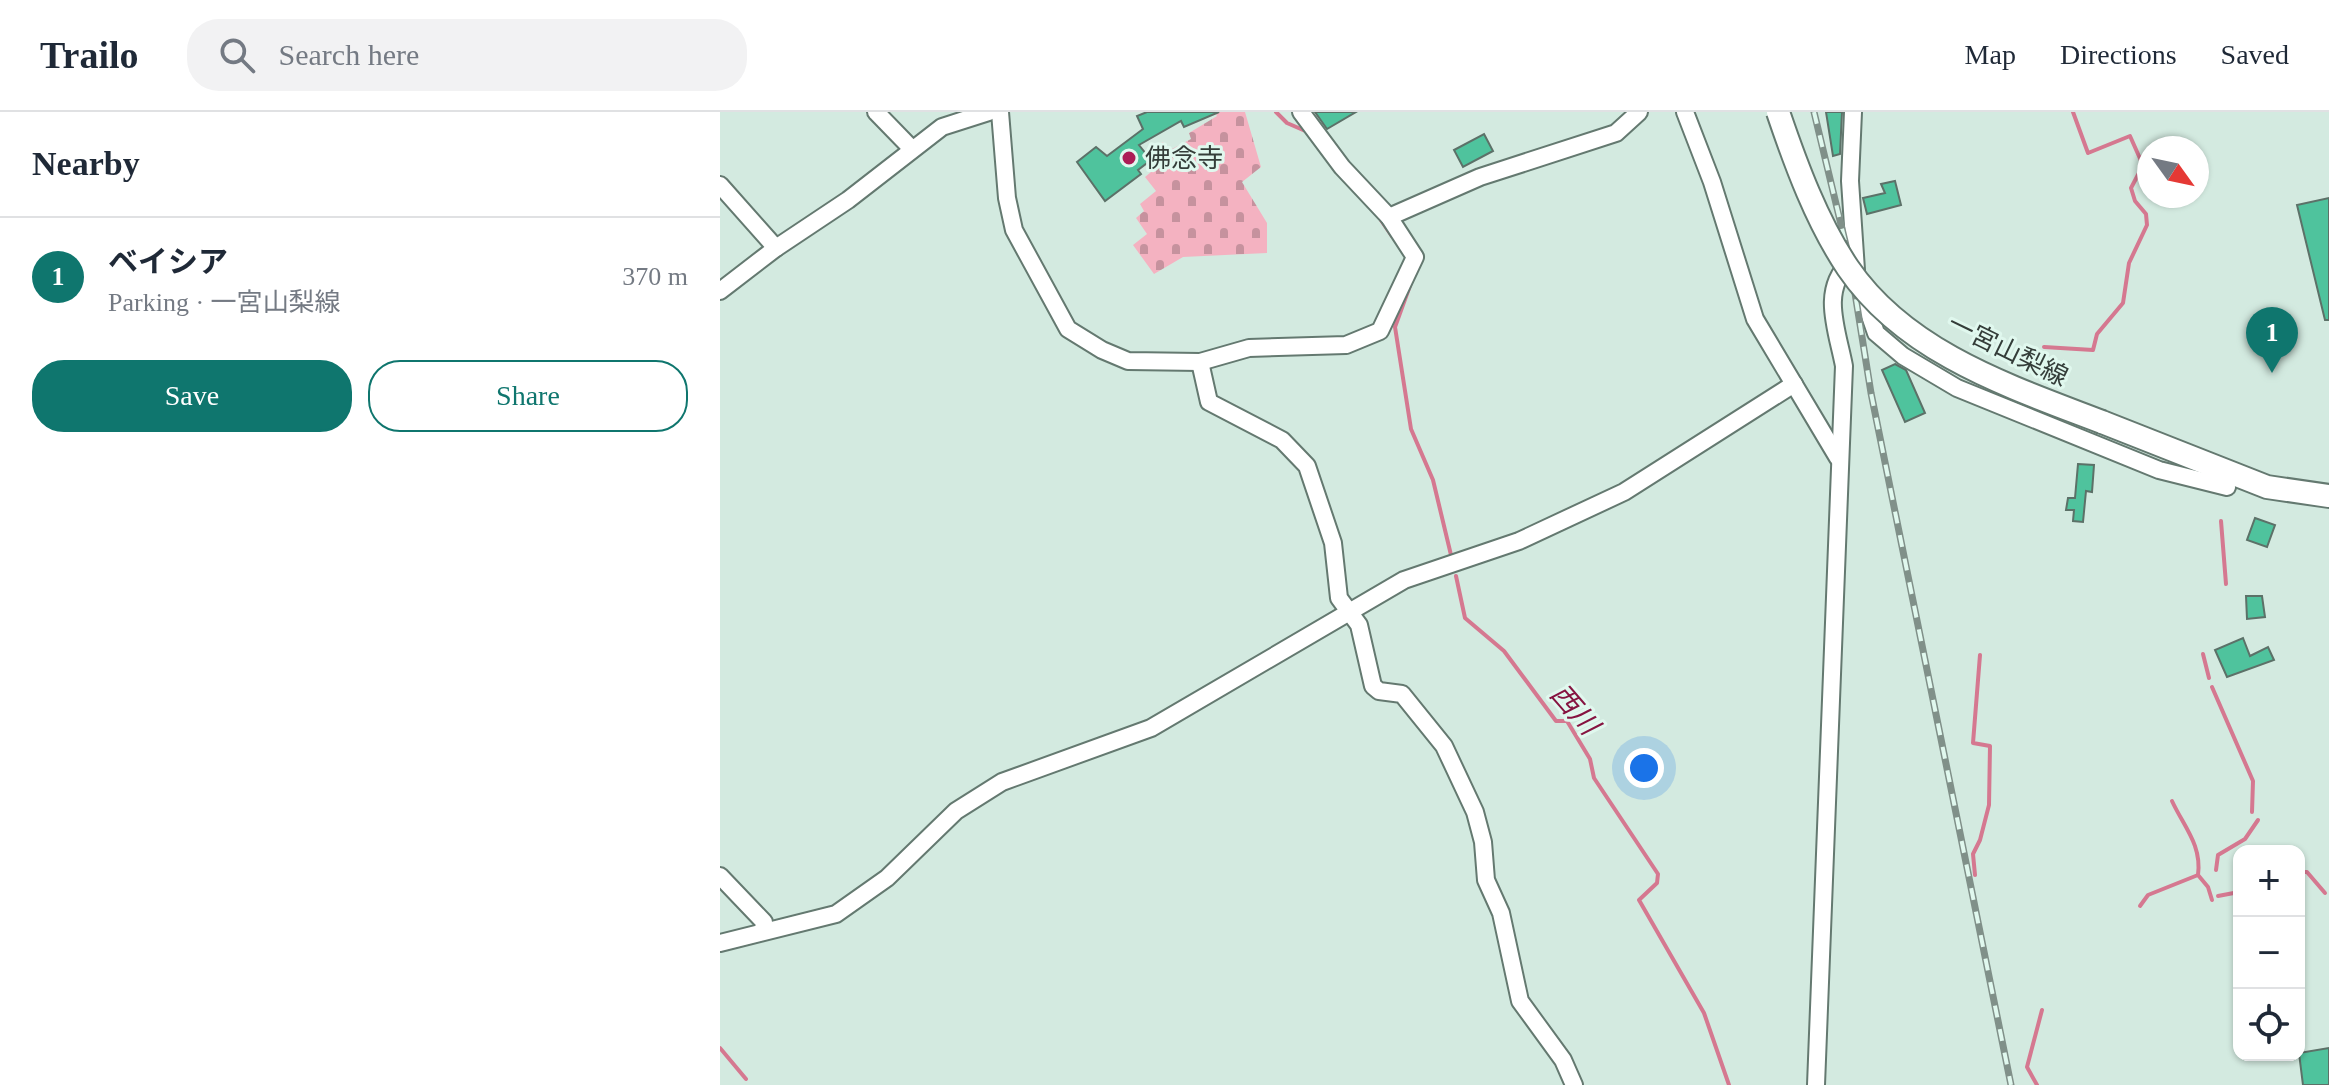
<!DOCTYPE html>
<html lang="en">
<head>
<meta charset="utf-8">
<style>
  :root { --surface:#fff; --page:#f2f2f3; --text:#1f2937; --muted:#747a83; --line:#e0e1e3; --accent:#0f766e }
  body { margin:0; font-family:"Times New Roman","Noto Sans JP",serif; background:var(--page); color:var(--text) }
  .controls { position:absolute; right:24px; bottom:24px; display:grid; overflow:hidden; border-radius:16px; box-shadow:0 2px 6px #0004 }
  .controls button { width:72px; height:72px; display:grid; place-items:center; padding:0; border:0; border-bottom:2px solid var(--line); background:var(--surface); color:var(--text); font:40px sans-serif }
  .compass { position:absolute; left:1417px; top:24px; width:72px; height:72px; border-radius:50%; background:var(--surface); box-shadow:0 2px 6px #0004; rotate:123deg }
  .you { position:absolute; left:924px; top:656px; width:28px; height:28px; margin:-20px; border:6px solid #fff; border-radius:50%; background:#1a73e8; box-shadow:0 0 0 12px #1a73e833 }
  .badge { display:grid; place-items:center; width:52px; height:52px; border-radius:50%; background:var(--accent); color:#fff; font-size:26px; font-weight:700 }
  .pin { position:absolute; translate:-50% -66px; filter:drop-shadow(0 2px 4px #0008) }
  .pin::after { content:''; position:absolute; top:42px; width:28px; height:24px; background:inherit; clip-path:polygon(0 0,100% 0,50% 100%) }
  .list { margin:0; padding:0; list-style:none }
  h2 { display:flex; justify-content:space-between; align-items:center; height:104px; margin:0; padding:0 32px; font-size:34px }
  h2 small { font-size:26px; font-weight:400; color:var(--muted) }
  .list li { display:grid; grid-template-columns:52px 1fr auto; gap:24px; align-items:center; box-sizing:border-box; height:120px; padding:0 32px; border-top:2px solid var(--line) }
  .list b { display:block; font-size:30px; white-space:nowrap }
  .list p { margin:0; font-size:26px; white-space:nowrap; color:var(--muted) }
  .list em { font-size:26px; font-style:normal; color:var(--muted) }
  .actions { display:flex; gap:16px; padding:24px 32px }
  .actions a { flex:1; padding:18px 0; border:2px solid var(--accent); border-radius:32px; text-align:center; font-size:28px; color:var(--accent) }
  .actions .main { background:var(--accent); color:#fff }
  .icon { flex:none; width:44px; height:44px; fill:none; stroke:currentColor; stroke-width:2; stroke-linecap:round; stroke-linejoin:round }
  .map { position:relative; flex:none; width:1609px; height:973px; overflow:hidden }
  header { display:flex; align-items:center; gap:48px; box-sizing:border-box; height:112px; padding:0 40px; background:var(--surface); border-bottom:2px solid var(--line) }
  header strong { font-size:38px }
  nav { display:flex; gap:44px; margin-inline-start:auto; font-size:28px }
  .search { width:560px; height:72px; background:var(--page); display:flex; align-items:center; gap:20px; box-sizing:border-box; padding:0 28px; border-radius:32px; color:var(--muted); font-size:30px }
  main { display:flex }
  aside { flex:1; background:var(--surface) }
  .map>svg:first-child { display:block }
  .cemetery { fill:url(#cemetery-stones) }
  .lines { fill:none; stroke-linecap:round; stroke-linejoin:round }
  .stream { stroke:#d57890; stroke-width:4 }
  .building { fill:#4fc39d; stroke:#5c7168; stroke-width:2 }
  .street-casing { stroke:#647970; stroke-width:20 }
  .secondary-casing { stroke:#647970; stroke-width:26 }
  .street { stroke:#fff; stroke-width:16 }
  .secondary { stroke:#fff; stroke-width:22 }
  .rail-casing { stroke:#809089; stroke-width:7 }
  .rail { stroke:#e0f8ee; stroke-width:4; stroke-dasharray:12; stroke-linecap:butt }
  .secondary-bridge-casing { stroke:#647970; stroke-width:26; stroke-linecap:butt }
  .secondary-bridge { stroke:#fff; stroke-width:22 }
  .poi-dot { fill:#ac1d56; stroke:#e0f8ee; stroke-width:3 }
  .labels { text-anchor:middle; stroke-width:6; stroke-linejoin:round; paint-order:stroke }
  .poi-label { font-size:26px; fill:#343d39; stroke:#e0f8ee; text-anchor:start }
  .street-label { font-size:26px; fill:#343d39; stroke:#e0f8ee }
  .water-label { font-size:28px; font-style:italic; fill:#861441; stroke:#e0f8ee }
</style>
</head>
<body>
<header>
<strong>Trailo</strong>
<div class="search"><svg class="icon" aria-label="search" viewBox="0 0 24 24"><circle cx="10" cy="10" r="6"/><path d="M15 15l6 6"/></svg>Search here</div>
<nav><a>Map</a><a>Directions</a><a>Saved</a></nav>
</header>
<main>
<aside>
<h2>Nearby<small></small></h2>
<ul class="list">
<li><span class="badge">1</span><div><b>ベイシア</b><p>Parking · 一宮山梨線</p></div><em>370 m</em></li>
</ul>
<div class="actions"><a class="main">Save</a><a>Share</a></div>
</aside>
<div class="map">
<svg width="1609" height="973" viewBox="0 0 1609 973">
  <defs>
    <pattern id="cemetery-stones" width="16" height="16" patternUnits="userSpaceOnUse" patternTransform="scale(2)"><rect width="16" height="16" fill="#f4b2c1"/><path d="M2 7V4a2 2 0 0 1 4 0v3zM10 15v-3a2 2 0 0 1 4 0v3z" fill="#c6929e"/></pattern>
  </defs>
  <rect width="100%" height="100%" fill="#d3eae0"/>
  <polygon class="cemetery" points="495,0 525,0 541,55 522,70 547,111 547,141 463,145 434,162 413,133 427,122 416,106 424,99 420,92 436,79 425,65 443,50 432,37 443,30 450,38 471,27 469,21 497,4"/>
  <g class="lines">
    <g class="stream">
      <polyline points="556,0 567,11 590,21"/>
      <polyline points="1353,0 1368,41 1410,24 1422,51"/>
      <polyline points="661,108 672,124"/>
      <polyline points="692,168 675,215 691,317 713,368 731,443"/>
      <polyline points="1324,235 1373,238 1377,222 1403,191 1409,151 1427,113 1426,102 1415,89 1411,76 1429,42"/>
      <polyline points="1501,409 1506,472"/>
      <polyline points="736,464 745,506 784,539 836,609 847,609 870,647 874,666 938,762 937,771 919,788 984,901 1009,973"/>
      <polyline points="1483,542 1489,566"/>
      <polyline points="1492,575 1533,669 1532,700"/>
      <polyline points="1496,758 1498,743 1525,727 1538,708"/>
      <polyline points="1579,760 1587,760 1605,781"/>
      <polyline points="1255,763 1253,742 1260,728 1269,693 1270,634 1253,631 1260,543"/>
      <polyline points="1478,763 1488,775 1492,788"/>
      <polyline points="1498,784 1519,780"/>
      <path d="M1420,794l8,-11 50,-20c4,-30 -14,-48 -26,-74"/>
      <polyline points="0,936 26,967"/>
      <polyline points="1317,973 1307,955 1322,898"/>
    </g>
  </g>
  <g class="building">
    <polygon points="427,0 499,0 464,15 461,9 419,33 431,48 418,58 421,62 385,89 357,50 376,35 387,44 423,17 417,4"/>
    <polygon points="595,0 636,0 607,17"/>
    <polygon points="1106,0 1122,0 1120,42 1113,44"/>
    <polygon points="764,22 773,39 743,55 734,38"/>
    <polygon points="1175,69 1181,93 1147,102 1143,86 1165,81 1161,72"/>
    <polygon points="1609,86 1609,208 1605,208 1577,93"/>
    <polygon points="1175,252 1186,258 1205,301 1185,310 1162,258"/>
    <polygon points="1358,352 1374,353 1372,380 1366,379 1363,410 1353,409 1354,398 1346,398 1348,386 1355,386"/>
    <polygon points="1535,406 1555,413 1547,435 1527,428"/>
    <polygon points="1526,484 1542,484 1545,505 1527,507"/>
    <polygon points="1523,526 1530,544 1548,535 1554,548 1507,565 1495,538"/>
    <polygon points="1609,936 1609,973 1583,973 1579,941"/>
  </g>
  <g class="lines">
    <defs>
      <g id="street">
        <polyline points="156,0 191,36"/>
        <polyline points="280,0 287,86 294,118 348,217 382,238 408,249 480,250 529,236 626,233 660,219 695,145 669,105 622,55 581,0"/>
        <polyline points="965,0 992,70 1035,207 1118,346"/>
        <polyline points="1133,0 1130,69 1136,158"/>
        <polyline points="0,73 56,136"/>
        <polyline points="669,105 760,65 896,21 919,0"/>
        <polyline points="1141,178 1156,221 1183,244 1237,276 1439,358 1507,375"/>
        <polyline points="0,179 56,136 128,88 222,15 269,0"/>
        <polyline points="480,250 489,290 562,328 587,354 613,431 619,486 639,513 653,574 659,579 682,582 724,634 755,700 763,730 766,768 781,801 800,889 843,948 854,973"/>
        <polyline points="0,764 44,810 43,819"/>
        <polyline points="0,831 116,802 167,766 236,699 282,670 431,616 684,468 799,429 904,380 1074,272"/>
        <path d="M1096,973l28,-719c-7,-37 -24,-75 6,-104l1,3"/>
      </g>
      <polyline id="secondary" points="1382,310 1547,375 1609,384"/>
    </defs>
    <use href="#street" class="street-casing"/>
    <use href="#secondary" class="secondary-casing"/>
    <use href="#street" class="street"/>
    <use href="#secondary" class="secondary"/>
    <defs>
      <polyline id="rail" points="1094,0 1130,150 1151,281 1291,973"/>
    </defs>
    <use href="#rail" class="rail-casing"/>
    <use href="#rail" class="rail"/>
    <defs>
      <path id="secondary-bridge" d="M1058,0c18,53 39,110 70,156 58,85 163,119 254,154"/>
    </defs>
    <use href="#secondary-bridge" class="secondary-bridge-casing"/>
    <use href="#secondary-bridge" class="secondary-bridge"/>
  </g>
  <circle class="poi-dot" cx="409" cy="46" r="8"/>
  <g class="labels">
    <g class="poi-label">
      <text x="425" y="55">佛念寺</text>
    </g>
    <g class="street-label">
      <text transform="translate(1288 238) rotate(26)" y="9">一宮山梨線</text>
    </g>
    <g class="water-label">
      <text transform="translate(855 597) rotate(49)" y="10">西川</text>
    </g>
  </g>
</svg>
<div class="controls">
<button>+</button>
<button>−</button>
<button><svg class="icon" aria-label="locate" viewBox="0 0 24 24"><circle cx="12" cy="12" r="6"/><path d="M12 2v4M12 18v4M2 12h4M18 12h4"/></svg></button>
</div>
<svg class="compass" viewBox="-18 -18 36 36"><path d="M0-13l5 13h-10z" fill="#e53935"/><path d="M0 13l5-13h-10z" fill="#747a83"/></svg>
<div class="you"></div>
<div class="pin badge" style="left:1552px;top:261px">1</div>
</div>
</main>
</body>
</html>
